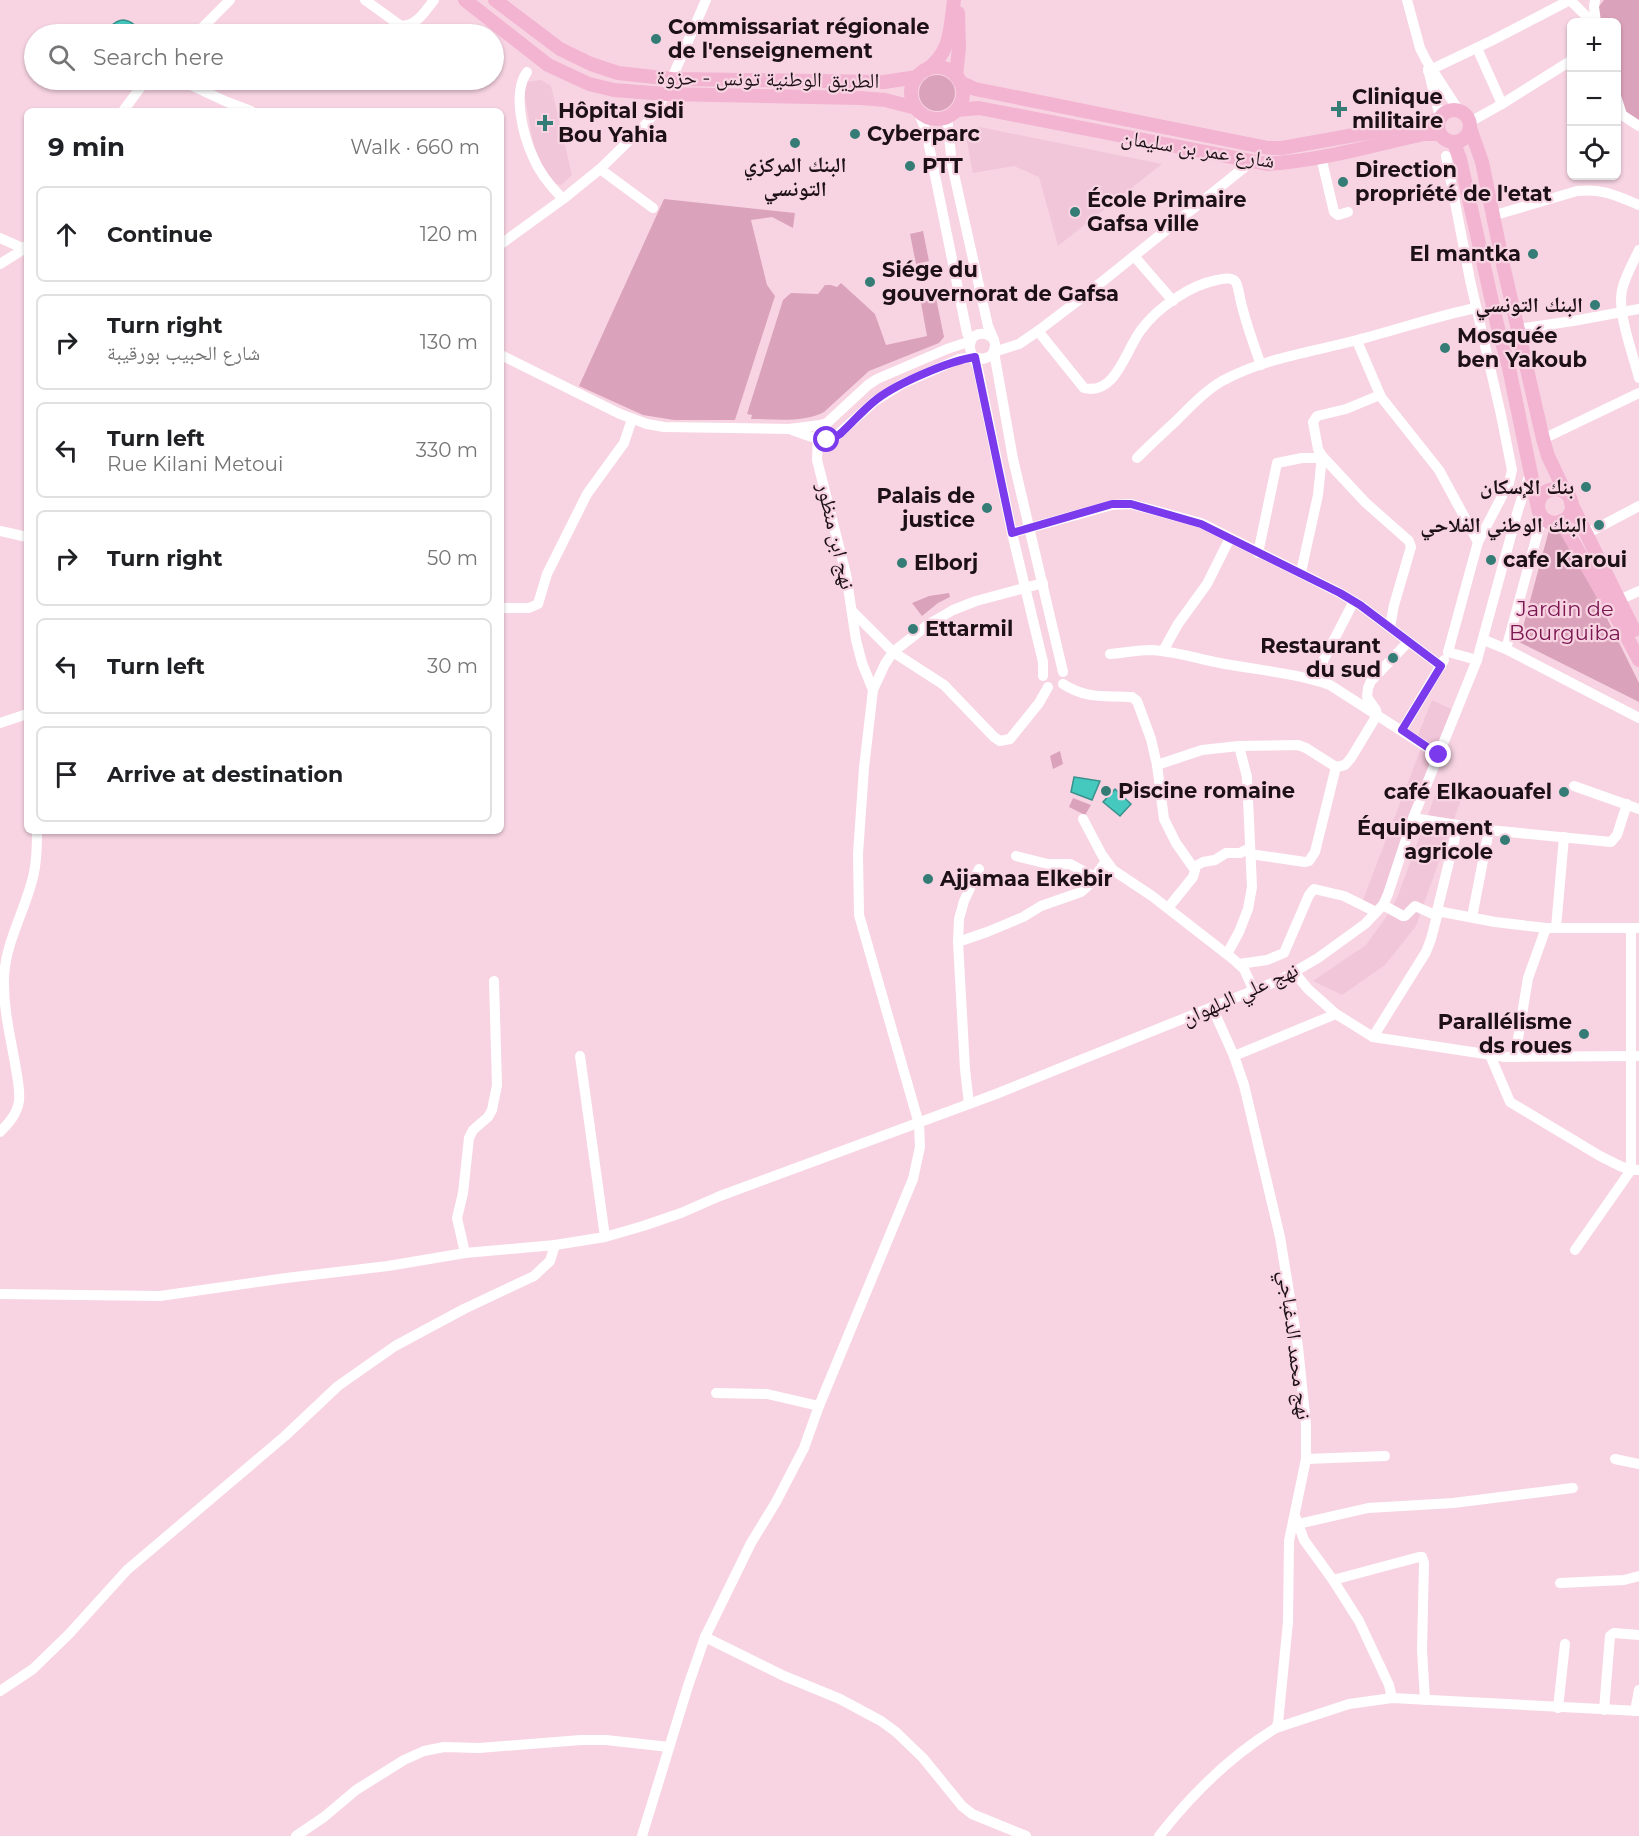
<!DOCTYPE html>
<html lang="en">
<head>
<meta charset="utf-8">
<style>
  :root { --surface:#fff; --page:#f6f6f6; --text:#202124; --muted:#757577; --line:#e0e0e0 }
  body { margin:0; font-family:Montserrat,"Noto Naskh Arabic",sans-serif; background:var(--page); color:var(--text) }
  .controls { position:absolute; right:18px; top:18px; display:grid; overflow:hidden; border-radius:9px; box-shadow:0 2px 4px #0004 }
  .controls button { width:54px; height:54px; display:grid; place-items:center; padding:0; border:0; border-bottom:2px solid var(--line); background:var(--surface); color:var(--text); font:30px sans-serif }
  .stop { position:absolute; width:18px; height:18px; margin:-14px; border:4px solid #7c3aed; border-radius:50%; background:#fff }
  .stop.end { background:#7c3aed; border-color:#fff; box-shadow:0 2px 6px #0008 }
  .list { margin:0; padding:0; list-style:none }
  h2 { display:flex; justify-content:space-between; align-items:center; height:78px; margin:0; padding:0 24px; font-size:26px }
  h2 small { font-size:20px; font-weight:400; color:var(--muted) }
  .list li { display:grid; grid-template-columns:39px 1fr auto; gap:18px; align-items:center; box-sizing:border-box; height:96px; margin:0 12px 12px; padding:0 12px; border:2px solid var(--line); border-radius:9px }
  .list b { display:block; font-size:22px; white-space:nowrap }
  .list p { margin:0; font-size:20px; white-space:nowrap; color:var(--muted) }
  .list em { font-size:20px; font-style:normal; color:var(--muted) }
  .icon { flex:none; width:33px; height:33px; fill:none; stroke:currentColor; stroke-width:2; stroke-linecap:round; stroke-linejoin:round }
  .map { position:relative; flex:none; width:1639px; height:1836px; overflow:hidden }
  .search { position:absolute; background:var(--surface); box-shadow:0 2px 4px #0004; left:24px; top:24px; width:480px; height:66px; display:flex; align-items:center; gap:15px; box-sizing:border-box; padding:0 21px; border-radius:33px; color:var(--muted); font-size:22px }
  .panel { position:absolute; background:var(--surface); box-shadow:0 2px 4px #0004; left:24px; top:108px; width:480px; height:726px; border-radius:9px }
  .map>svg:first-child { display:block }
  .built { fill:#f1c6d8 }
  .green { fill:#dba3bb }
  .water { fill:#45c8be; stroke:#39918c; stroke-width:1.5 }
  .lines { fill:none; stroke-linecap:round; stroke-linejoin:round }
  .minor { stroke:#fff; stroke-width:10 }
  .major { stroke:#f2b4d1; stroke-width:14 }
  .route { stroke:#7c3aed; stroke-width:8 }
  .poi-dot { fill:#347c75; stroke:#f8d4e3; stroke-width:2 }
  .labels { text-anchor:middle; stroke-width:4.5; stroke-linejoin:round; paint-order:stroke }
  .poi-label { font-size:21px; font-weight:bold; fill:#1d1116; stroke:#f8d4e3; text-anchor:start }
  .street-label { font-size:21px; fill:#1d1116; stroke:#f8d4e3 }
  .park-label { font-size:21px; fill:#7a1650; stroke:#f8d4e3 }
</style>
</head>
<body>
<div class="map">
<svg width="1639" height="1836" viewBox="0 0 1639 1836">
  <rect width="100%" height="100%" fill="#f8d4e3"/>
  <g class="built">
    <polygon points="541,80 551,86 572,175 561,185 553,183 536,159 523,87 526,82"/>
    <polygon points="980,127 1162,164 1058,246 1039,177 1014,166 973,173 965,132"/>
    <polygon points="1432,700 1453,710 1440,750 1418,735"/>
    <polygon points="1421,748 1437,756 1388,890 1372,911 1363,900"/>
    <polygon points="1440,782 1464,791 1416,926 1385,965 1342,995 1313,981 1366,945 1386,917 1397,898"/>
  </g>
  <g class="green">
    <polygon points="1604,0 1639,0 1639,121 1624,110 1617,82 1616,22 1601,22 1597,9"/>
    <circle cx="937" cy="93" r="18"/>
    <polygon points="664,199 795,213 793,228 772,217 751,220 767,285 775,296 735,420 674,420 643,415 579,386"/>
    <polygon points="923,231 929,261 916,264 910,234"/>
    <path d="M841,283l34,31 11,31 41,-9 -6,-33 15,-5 8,39 -5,6 -70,28 -45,41c-21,11 -49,7 -73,7l1,-4 -5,-1 36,-114 8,-7 27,1 7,-9h6l6,2z"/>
    <polygon points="1549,530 1564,531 1639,683 1639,702 1519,642"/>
    <polygon points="949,593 950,597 938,603 922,616 912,603 929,596"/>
    <polygon points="1060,751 1063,764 1053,769 1050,756"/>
    <polygon points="1073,798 1091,805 1085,815 1069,807"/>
  </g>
  <g class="water">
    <path d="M123,20c9,1 14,5 16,14h-30c0,-8 6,-13 14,-14z"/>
    <polygon points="1074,777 1100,781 1092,800 1071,792"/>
    <polygon points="1115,789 1131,804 1120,816 1103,802"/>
  </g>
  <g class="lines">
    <g class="minor">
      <path d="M365,0l36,26c16,0 24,-15 33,-26"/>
      <polyline points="1407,0 1420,48 1426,60 1459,111"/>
      <polyline points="1570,0 1585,15 1595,21"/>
      <polyline points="1595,0 1594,7 1596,22"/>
      <polyline points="196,34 230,0"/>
      <polyline points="1477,48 1502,104"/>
      <polyline points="1428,69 1440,117"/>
      <polyline points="1428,71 1493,40 1570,0"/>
      <path d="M527,72c-15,21 -4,63 6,85 6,15 19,31 30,42"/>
      <polyline points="180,80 227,102 251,111"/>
      <polyline points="1616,96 1622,115 1639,126"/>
      <polyline points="123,111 146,80"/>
      <polyline points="947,117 952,165 988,326 994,340"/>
      <polyline points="1470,122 1502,104 1572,60"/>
      <polyline points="1446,156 1470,280 1501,415 1512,470 1509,483 1478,542 1448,652 1477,660"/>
      <polyline points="1321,157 1334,212 1338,215 1348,212"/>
      <polyline points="600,169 653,208"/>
      <path d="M1492,216l85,-25c25,-3 40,5 62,14"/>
      <polyline points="0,238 27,250"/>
      <polyline points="501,244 563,199 600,169 645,125 656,111 665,94 706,0"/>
      <path d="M1639,250c-6,13 -14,26 -17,40 -5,23 11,64 17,88"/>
      <polyline points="1134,256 1173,301"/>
      <polyline points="0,264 24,249 27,245"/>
      <polyline points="1518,329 1573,321 1639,309"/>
      <path d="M1038,331l46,57c32,8 42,-39 57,-58 16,-22 49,-45 76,-50 4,-1 14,-3 18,1 3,3 4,13 5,17 5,23 13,45 21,67"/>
      <polyline points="1357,341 1381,397 1439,470 1478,542"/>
      <polyline points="501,355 620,414 647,424 664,427 789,429 820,425 827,423 868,385 877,379 947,349 971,341 967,333 926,131 918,111"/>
      <polyline points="1380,395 1346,409 1317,416 1313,422 1318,449 1322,456 1366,503 1409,541 1411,547 1394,605 1390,627"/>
      <path d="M792,430c14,5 28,12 42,8l41,-37 27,-17 57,-25 16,-2 8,2 8,-3c16,-23 -21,-31 -21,-10 -1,6 7,17 8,23l34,164 31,129v14"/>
      <polyline points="818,434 817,460 846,574 856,640 862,663 873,690"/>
      <polyline points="1543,439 1639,393"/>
      <path d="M1137,458c13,-13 27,-26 40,-38 14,-14 28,-29 45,-39 42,-23 90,-29 135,-41 40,-10 79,-24 119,-32"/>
      <polyline points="0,531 27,537"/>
      <polyline points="1012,533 1112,505 1131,504 1201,523 1340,593 1360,605 1441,666"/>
      <polyline points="1586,534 1639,506"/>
      <polyline points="1258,553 1277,463 1302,458 1322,458"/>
      <polyline points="1301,572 1318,495 1322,456"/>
      <polyline points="1619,600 1639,591"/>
      <polyline points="501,608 529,608 538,604 547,574 587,494 624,443 632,419"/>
      <polyline points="853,612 893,652 944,685 994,737 1000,741 1010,739 1039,703 1048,687"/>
      <polyline points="1484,640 1506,649 1639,718"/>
      <polyline points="1506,649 1542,517"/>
      <polyline points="1163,651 1178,624 1207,584 1230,538"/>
      <path d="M1110,654c13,-1 28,-4 41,-4 23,1 47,9 69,13 37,7 75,10 110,22l109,70"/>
      <polyline points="1063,672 1013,459 994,352 1019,344 1038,331 1088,293 1251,162"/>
      <polyline points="1316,680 1324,659 1354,601"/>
      <path d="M1063,684c25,16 42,11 69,13l5,4 14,38 6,26 7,54 12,24 19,27 -2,7 -25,31"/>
      <polyline points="0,723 27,714"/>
      <polyline points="1402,730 1444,660"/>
      <polyline points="1157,765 1202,750 1239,746"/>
      <polyline points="1574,786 1639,809"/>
      <polyline points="1413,818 1489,830 1611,842 1617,835 1627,804"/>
      <polyline points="1083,819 1102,855 1113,870 1152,896 1233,959 1244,969 1253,989"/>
      <polyline points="1250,854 1305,862 1309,861 1315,852 1336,767"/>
      <polyline points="1016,856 1048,864 1070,864 1094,877"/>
      <polyline points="1194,867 1203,862 1215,860 1226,853 1240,853 1250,848"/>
      <polyline points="1383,905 1403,916 1405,916 1415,906 1437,916 1437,911 1495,922 1546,928 1639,928"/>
      <polyline points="1437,911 1458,825"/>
      <polyline points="1472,917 1489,830"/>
      <polyline points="1556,928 1564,837"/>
      <polyline points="958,942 987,932 1023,917 1041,906 1081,892 1089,885 1106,861"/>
      <polyline points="1227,954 1239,932 1248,909 1252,887 1247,777 1239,746 1298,745 1306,748 1336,767 1345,765 1351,758 1377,715 1376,710 1367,697 1368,688 1371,681 1408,642"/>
      <polyline points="1239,964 1267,960 1284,953 1309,895 1314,889 1344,896 1376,912"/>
      <polyline points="1294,972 1308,989 1336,1014 1373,1037 1505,1057 1639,1056"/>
      <polyline points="1373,1037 1426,952 1431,939 1437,916"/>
      <polyline points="1490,1055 1510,1102 1600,1156 1620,1166 1631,1170 1639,1170"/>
      <polyline points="580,1056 605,1237"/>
      <polyline points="1234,1056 1336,1014"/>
      <polyline points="1515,1057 1528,978 1546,928"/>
      <polyline points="969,1104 965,1069 958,942 959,919 964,901 979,869"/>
      <path d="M0,1132c9,-9 17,-18 19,-31 1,-11 -1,-21 -3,-32 -5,-30 -13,-60 -12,-91 1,-35 21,-67 29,-101 4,-15 4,-31 4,-46"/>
      <polyline points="1575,1250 1631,1170 1631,928"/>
      <polyline points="465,1253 457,1218 463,1193 469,1138 473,1130 488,1117 492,1110 497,1085 494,981"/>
      <polyline points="0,1294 160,1296 286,1278 388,1266 465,1253 555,1245 605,1237 643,1226 681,1213 720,1196 996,1094 1282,979 1318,958 1365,924 1383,905 1388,894 1413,818 1477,660 1518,510 1530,473"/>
      <polyline points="716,1393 767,1394 819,1406"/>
      <polyline points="1306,1459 1385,1456"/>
      <polyline points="1615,1459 1639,1464"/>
      <polyline points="1296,1518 1304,1540 1333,1580 1359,1621 1389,1685 1392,1698"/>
      <polyline points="1298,1524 1368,1508 1453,1503 1573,1488"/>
      <polyline points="1333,1580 1419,1557 1422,1557 1424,1563 1422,1650 1425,1700"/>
      <polyline points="1560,1583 1624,1580 1639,1576"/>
      <polyline points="705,1637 784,1676 840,1699 881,1721 896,1732 923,1758 962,1806 972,1814 1026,1836"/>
      <polyline points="0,1691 33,1669 69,1634 127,1570 285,1436 338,1386 395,1346 464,1309 534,1276 550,1261 555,1245"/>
      <polyline points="1558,1708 1565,1644"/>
      <polyline points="1604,1710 1610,1636 1614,1633 1639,1635"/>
      <polyline points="1635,1711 1639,1690"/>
      <polyline points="1276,1728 1349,1704 1392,1698 1639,1711"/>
      <polyline points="296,1836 324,1817 356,1790 404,1760 424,1751 444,1747 479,1748 581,1740 606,1740 669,1747"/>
      <polyline points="642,1836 688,1686 705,1637 751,1543 776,1502 804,1448 819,1406 913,1179 920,1147 919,1124 859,915 858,854 864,768 873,690 885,664 893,652 929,624 953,610 976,601 1043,583"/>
      <path d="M1159,1836c33,-42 71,-80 117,-108l2,-5 10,-101 1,-81 17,-82v-34l-8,-78 -18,-110 -36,-152 -10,-29 -22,-49"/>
    </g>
    <g class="major">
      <polyline points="465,0 548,65 589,84 614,90 665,94 860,98 885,100 916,108"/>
      <polyline points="495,0 560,49 591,64 618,73 672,79 884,82 917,77"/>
      <circle cx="937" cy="93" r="26"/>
      <path d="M926,70c26,-18 24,-42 28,-70"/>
      <polyline points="956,76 959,48 958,13"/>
      <polyline points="960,82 975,89 1268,148 1282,148 1438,120"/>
      <circle cx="1454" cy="126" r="16"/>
      <path d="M957,110l22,-2 288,56c53,-3 106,-19 157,-30h15"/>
      <polyline points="1470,128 1482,162 1504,269 1543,439 1548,456 1565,492"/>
      <polyline points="1454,143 1460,159 1497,324 1509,368 1538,508"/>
      <circle cx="1555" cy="506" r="17"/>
      <polyline points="1571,503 1634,630"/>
      <polyline points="1561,521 1619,622 1639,660"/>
    </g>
  </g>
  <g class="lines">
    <path class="route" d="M827,440l7,-2 6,-4c12,-11 24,-25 37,-35 21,-16 72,-38 98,-42l37,176 100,-29h19l70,20 139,69 20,12 81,61 -39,64 37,25"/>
  </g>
  <g class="poi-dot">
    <circle cx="656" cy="39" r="6"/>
    <path d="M1336 100h6v6h6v6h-6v6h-6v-6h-6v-6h6z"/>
    <path d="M542 114h6v6h6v6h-6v6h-6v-6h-6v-6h6z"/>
    <circle cx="855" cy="134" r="6"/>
    <circle cx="795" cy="143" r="6"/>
    <circle cx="910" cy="166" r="6"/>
    <circle cx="1343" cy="182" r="6"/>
    <circle cx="1075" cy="212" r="6"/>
    <circle cx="1533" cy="254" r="6"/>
    <circle cx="870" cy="282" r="6"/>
    <circle cx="1595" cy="305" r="6"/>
    <circle cx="1445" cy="348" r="6"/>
    <circle cx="1586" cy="487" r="6"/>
    <circle cx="987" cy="508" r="6"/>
    <circle cx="1599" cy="525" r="6"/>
    <circle cx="1491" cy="560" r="6"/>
    <circle cx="902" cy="563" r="6"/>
    <circle cx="913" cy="629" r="6"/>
    <circle cx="1393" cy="658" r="6"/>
    <circle cx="1106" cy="791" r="6"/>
    <circle cx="1564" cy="792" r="6"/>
    <circle cx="1505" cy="840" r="6"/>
    <circle cx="928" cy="879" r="6"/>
    <circle cx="1584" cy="1034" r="6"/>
  </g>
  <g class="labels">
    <g class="poi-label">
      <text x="668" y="34">Commissariat régionale<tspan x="668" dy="24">de l'enseignement</tspan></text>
      <text x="1352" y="104">Clinique<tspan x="1352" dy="24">militaire</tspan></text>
      <text x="558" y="118">Hôpital Sidi<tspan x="558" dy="24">Bou Yahia</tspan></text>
      <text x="867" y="141">Cyberparc</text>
      <text x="795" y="172" text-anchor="middle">البنك المركزي<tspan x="795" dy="24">التونسي</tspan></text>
      <text x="922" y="173">PTT</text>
      <text x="1355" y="177">Direction<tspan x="1355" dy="24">propriété de l'etat</tspan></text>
      <text x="1087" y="207">École Primaire<tspan x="1087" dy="24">Gafsa ville</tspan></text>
      <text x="1521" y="261" text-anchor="end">El mantka</text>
      <text x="882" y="277">Siége du<tspan x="882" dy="24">gouvernorat de Gafsa</tspan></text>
      <text x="1583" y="312" text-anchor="end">البنك التونسي</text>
      <text x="1457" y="343">Mosquée<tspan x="1457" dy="24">ben Yakoub</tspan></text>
      <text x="1574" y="494" text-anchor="end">بنك الإسكان</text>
      <text x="975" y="503" text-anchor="end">Palais de<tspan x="975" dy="24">justice</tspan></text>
      <text x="1587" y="532" text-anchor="end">البنك الوطني الفلاحي</text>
      <text x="1503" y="567">cafe Karoui</text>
      <text x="914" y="570">Elborj</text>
      <text x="925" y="636">Ettarmil</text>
      <text x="1381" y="653" text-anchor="end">Restaurant<tspan x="1381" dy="24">du sud</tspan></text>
      <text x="1118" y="798">Piscine romaine</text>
      <text x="1552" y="799" text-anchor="end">café Elkaouafel</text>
      <text x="1493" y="835" text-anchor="end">Équipement<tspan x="1493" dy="24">agricole</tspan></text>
      <text x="940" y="886">Ajjamaa Elkebir</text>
      <text x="1572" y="1029" text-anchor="end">Parallélisme<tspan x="1572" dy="24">ds roues</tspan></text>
    </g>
    <g class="street-label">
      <text transform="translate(768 79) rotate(1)" y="7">الطريق الوطنية تونس - حزوة</text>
      <text transform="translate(1198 149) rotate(9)" y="7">شارع عمر بن سليمان</text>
      <text transform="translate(836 536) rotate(77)" y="7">نهج ابن منظور</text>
      <text transform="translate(1240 994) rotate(-24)" y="7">نهج علي البلهوان</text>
      <text transform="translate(1295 1345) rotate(83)" y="7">نهج محمد الدغباجي</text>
    </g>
    <g class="park-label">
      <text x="1565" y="616">Jardin de<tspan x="1565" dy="24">Bourguiba</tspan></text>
    </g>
  </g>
</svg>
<div class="controls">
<button>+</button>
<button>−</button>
<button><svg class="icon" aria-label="locate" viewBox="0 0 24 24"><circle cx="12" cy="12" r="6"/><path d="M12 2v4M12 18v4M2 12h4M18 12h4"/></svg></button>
</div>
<div class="stop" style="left:827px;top:440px"></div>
<div class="stop end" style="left:1439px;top:755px"></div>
<div class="search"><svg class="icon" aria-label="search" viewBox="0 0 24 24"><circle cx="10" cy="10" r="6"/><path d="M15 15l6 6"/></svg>Search here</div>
<section class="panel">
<h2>9 min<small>Walk · 660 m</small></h2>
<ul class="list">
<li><svg class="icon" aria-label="ahead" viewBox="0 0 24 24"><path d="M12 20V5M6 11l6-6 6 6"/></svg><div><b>Continue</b></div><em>120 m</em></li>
<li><svg class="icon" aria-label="right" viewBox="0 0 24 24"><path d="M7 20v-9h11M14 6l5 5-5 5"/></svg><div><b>Turn right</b><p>شارع الحبيب بورقيبة</p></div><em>130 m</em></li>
<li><svg class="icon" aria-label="left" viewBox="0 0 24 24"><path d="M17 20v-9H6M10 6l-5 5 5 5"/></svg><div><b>Turn left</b><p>Rue Kilani Metoui</p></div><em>330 m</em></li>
<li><svg class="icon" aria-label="right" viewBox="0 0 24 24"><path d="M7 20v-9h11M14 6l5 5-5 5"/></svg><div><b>Turn right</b></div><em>50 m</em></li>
<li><svg class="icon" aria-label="left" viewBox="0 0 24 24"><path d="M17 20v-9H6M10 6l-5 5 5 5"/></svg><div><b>Turn left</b></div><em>30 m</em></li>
<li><svg class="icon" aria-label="arrive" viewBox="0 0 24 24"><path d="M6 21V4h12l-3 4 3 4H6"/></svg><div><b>Arrive at destination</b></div></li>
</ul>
</section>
</div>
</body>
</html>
